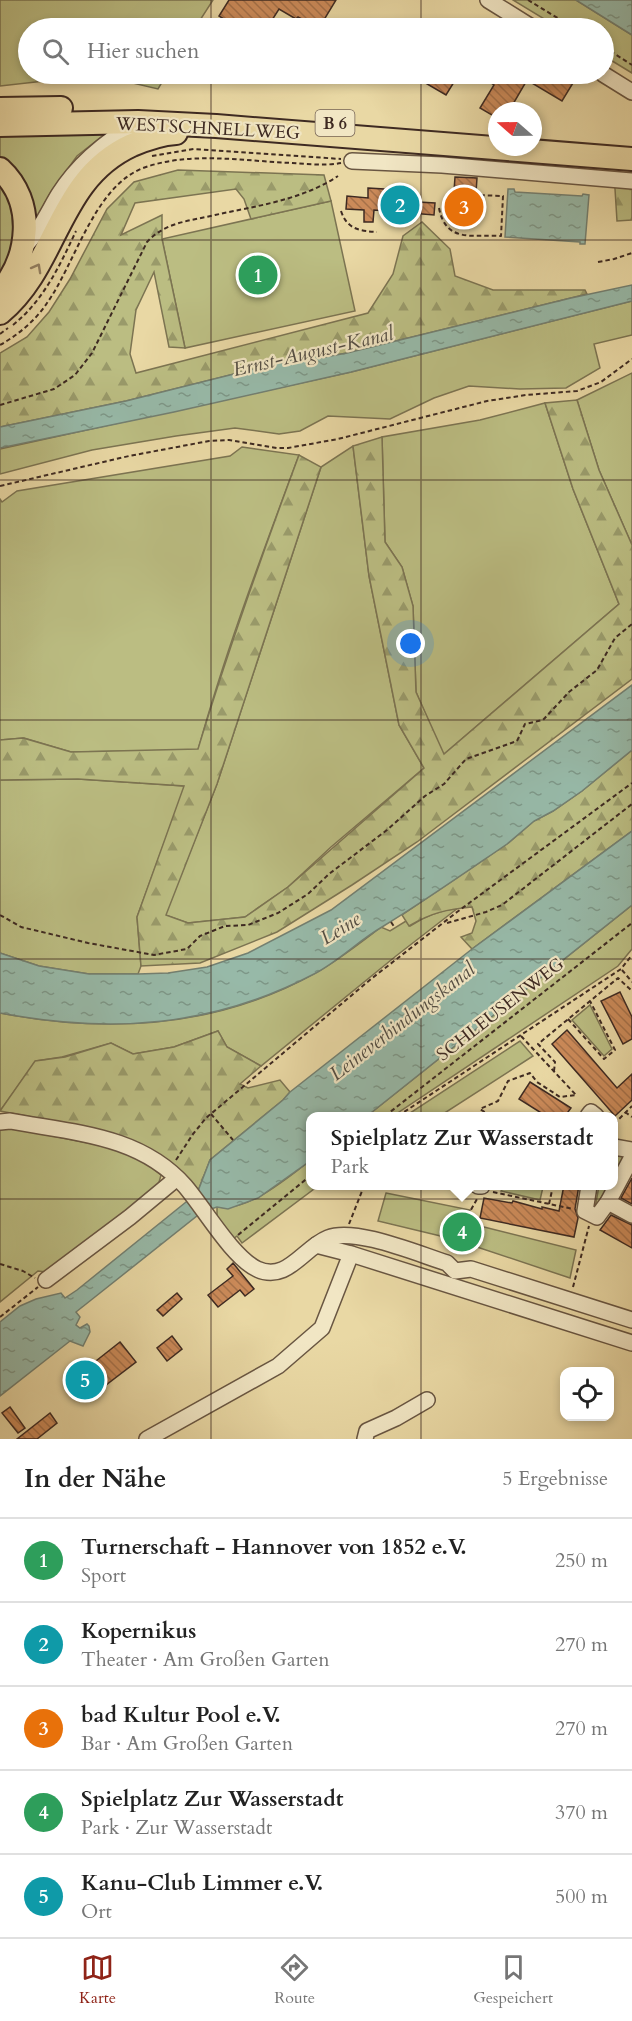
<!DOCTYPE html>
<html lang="de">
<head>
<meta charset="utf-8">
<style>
  :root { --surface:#fff; --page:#f6f6f6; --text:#222; --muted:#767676; --line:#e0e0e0; --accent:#8f2418 }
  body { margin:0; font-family:Cardo,serif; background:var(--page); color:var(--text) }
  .controls { position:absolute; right:18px; bottom:18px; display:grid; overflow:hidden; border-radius:12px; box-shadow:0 3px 9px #0003 }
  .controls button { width:54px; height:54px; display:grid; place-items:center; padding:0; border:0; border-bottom:2px solid var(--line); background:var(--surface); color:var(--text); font:30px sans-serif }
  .compass { position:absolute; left:488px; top:102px; width:54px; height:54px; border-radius:50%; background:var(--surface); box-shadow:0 3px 9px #0003; rotate:290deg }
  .you { position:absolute; left:411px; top:644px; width:21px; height:21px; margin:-15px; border:4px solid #fff; border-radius:50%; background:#1a73e8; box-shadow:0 0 0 9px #1a73e833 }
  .badge { display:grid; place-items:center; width:39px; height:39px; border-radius:50%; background:var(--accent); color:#fff; font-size:20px; font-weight:700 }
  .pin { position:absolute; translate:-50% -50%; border:3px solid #fff; box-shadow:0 2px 6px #0006 }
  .popup { position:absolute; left:306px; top:1112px; width:312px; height:78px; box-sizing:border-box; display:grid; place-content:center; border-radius:12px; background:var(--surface); filter:drop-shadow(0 2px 4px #0005); font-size:20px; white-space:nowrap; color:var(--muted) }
  .popup b { font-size:22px; color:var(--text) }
  .popup::after { content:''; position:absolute; left:50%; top:100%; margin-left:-12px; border:12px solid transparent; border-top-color:var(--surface) }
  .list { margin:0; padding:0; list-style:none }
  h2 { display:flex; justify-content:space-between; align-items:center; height:78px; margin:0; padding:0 24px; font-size:26px }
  h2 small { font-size:20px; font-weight:400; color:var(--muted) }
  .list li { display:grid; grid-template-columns:39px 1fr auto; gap:18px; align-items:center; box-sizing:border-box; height:84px; padding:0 24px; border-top:2px solid var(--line) }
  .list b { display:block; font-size:22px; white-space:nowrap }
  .list p { margin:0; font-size:20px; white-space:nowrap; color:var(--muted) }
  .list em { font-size:20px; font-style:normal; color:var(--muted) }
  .icon { flex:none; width:33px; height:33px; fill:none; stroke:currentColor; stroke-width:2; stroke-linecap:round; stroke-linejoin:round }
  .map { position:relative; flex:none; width:632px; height:1439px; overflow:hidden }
  .search { position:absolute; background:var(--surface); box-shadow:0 3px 9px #0003; left:18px; right:18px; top:18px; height:66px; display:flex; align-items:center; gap:15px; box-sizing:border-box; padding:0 21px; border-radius:33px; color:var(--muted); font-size:22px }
  .sheet { height:498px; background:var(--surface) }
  nav { display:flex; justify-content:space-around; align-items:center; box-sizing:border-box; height:84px; border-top:2px solid var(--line); background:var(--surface); font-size:16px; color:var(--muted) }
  nav a { display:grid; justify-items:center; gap:3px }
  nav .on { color:var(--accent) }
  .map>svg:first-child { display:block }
  .green { fill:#bbbd82; stroke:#7c7452; stroke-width:1.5 }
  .forest { fill:url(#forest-firs); stroke:#7c7452; stroke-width:1.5 }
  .water { fill:url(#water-ripples); stroke:#738072; stroke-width:1.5 }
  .building { fill:url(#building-back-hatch); stroke:#3e2a22; stroke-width:1.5 }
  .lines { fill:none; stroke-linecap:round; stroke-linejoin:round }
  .minor-casing { stroke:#695642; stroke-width:18 }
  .highway-casing { stroke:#3e2a22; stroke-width:26 }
  .path { stroke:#3e2a22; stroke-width:2; stroke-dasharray:4.5 3; stroke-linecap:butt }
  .minor { stroke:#f1e6c4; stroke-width:15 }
  .highway { stroke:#e9d8a4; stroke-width:22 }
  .oneway { stroke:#948163 }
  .grid { fill:none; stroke:#3e2a22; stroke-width:1.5; stroke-opacity:0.55 }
  .labels { text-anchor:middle; stroke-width:4.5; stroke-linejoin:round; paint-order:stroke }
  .shield { fill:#f1e6c4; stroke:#746253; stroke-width:1.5 }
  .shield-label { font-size:16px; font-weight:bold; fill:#3e2a22 }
  .street-label { font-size:18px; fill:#3e2a22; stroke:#f1e6c4 }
  .water-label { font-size:20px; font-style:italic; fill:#544e44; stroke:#f1e6c4 }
</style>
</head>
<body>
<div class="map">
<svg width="632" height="1439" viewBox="0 0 632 1439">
  <defs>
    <pattern id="forest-firs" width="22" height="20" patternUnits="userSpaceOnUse" patternTransform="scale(1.5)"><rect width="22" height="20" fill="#bbbd82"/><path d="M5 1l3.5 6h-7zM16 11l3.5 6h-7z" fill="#999a6a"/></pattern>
    <pattern id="water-ripples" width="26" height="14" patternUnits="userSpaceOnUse" patternTransform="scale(1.5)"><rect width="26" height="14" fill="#97b9a8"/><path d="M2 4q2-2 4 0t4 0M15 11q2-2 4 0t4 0" fill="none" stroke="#7d9788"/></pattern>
    <pattern id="building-back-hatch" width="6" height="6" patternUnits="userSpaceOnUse" patternTransform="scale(1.5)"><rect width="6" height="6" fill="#cb8a59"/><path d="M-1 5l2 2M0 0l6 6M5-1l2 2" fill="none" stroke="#a67149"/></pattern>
  </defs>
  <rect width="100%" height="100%" fill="#e9d8a4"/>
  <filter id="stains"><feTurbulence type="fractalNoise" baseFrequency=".00333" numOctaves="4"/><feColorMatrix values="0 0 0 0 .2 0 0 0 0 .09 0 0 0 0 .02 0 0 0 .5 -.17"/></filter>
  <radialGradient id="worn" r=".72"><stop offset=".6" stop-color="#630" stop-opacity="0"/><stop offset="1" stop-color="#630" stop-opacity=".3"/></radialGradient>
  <g class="green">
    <polygon points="0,0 213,0 195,28 28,28 28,74 167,74 158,89 120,80 80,77 0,86"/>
    <polygon points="513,0 576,0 632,35 632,73 604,56 604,28 559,28"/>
    <polygon points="110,130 77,156 51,192 31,228 0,159 0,133"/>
    <polygon points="0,179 15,209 17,238 0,278"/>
    <polygon points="331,201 355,311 185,348 162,239"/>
    <polygon points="632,301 632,335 594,344 600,368 566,388 520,389 469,386 434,398 390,419 328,416 300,431 279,434 235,428 176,436 92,450 0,474 0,449 351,372"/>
    <polygon points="632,373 632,545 599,470 577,400"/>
    <polygon points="545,403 573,489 619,604 443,755 416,692 413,606 402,567 385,542 382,437 480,420"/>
    <polygon points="353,446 369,576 399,725 424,768 331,847 288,887 245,917 188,923 165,915 217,784 321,467"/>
    <path d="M242,447l57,8c-36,97 -73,194 -101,295l-127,2 -47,-14 -24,2v-241l2,3 15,-11 213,-35z"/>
    <polygon points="78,779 185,786 137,917 141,966 138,974 89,974 39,966 0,953 0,780"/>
    <polygon points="632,905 632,949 618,966 393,1116 367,1116"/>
    <path d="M458,908l-62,48 -135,110 -34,-19 -9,-16 -44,16 -41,7 -22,-11 -49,14 -26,4 -36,50v-98c109,21 218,15 317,-41 23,-13 43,-29 64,-45l9,4 16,-10 4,5c14,-9 31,-16 48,-18z"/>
    <polygon points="590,1005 612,1049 604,1056 572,1020"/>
    <polygon points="520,1041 533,1056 440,1116 414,1116 410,1113"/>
    <polygon points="0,1127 6,1127 119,1149 142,1160 161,1175 158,1186 47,1272 38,1271 0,1302"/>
    <polygon points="614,1153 625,1155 629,1159 603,1205 595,1208 599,1186 614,1186"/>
    <path d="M310,1161v25h8l-76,57 -5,-7 -8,6 -12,-15v-20c32,5 69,-29 93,-46z"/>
    <polygon points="505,1186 538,1186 543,1187 540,1200 501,1191"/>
    <polygon points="386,1193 470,1210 468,1222 472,1224 576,1250 570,1278 453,1239 378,1221"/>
  </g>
  <g class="forest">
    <polygon points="178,170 324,175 331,201 251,219 244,199 236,189 135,203 121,235 162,215 162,239 185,348 169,347 154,272 136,310 130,354 136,373 368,313 393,274 403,236 422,222 450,249 455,276 493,290 585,290 587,294 347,353 325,357 314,356 278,363 126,401 0,427 0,353 27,337 49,312 70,279 107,209 134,182"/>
    <polygon points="614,173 632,173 632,220 617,221"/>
    <path d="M577,400l22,70 33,75v134l-215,163 -65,43 -75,47 -77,31 -59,3 -4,-49 47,-131 -106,-7 -78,1v-40l23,-2 48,14 127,-3c30,-99 65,-197 101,-294l22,12 -104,317 -51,131 22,8 57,-6 43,-30 136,-119 -25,-43 -30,-149 -16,-130 29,-9 3,105 17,25 11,39 3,86 28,62 175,-150 -46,-115 -28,-86z"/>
    <path d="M632,750v81l-160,118 -11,-12 11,-4 4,-12 -4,-14c-24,2 -42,6 -63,19l-7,-11 105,-71 27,-23 19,-10 29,-20z"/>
    <polygon points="218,1031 227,1047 261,1066 240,1084 248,1088 280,1080 290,1092 283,1100 210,1160 198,1191 178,1170 69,1124 0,1111 35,1061 65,1057 111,1043 133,1054 174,1047"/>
  </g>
  <g class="water">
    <polygon points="576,0 632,0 632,35"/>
    <polygon points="508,189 514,189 515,192 582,196 583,194 589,195 585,244 580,244 580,242 505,237"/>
    <polygon points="632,285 632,301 351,372 174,412 0,448 0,427 126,401 278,363 314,356 325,357 347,353 571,298"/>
    <path d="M632,685v65l-50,41 -29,20 -19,10 -27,23c-41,28 -82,57 -125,83 -24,14 -43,34 -68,47 -101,53 -203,60 -314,39v-60l39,13 50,8h49l30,-1 39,-6 41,-14 83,-43z"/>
    <polygon points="632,831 632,905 367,1116 310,1116 310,1161 258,1198 228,1209 217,1207 202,1212 76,1312 80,1317 76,1325 80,1328 87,1324 89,1326 90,1332 83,1346 70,1341 0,1396 0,1322 20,1306 36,1299 61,1293 65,1298 77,1290 191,1198 198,1191 210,1160 283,1100 290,1092 472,949"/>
  </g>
  <g class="building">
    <polygon points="229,0 336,0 319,28 298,17 296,19 279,9 267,28 238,28 219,16"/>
    <polygon points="410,74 459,74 446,95"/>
    <polygon points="493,74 568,74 576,78 562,101 527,80 509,111 497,111 497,118 480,108 494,85 488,81"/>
    <polygon points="455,177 477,178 474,221 452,220"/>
    <polygon points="368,188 384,189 384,200 435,203 434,215 374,210 373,222 364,222 364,210 346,209 347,196 368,198"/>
    <polygon points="620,992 632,1017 632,1039 623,1044 601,1001"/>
    <polygon points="567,1030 617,1088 632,1074 632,1100 615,1116 552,1044"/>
    <polygon points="530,1082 571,1108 565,1116 546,1116 519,1099"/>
    <polygon points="632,1178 632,1204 621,1198"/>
    <polygon points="564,1185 579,1185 575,1209 578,1218 574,1237 480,1218 484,1198 512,1203 513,1201 542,1209 542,1207 559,1211"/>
    <polygon points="611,1215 632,1225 632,1248 600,1230"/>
    <polygon points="233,1263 254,1289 245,1296 240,1290 218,1307 208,1295 233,1276 227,1269"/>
    <polygon points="177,1293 182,1299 163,1316 157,1310"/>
    <polygon points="172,1336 182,1349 167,1361 157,1348"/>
    <polygon points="120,1342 136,1362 89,1398 68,1371 81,1361 87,1368"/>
    <polygon points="10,1407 25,1428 18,1433 2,1413"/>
    <polygon points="50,1413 57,1423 37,1439 17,1439"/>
  </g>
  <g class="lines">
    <defs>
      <g id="minor">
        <polyline points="488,0 533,28"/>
        <polyline points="603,74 632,92"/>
        <polyline points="352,161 442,165 632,181"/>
        <path d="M23,248c16,-15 25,-36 36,-54 19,-30 47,-53 78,-71"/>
        <polyline points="588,1116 591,1112 596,1116"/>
        <path d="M0,1122l10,-1c64,12 130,14 175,65 19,22 47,71 72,83 30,14 46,-21 71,-31 27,-11 90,16 119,25l8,8 16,-2 161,51"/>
        <polyline points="614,1147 632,1150"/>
        <polyline points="478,1186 482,1186"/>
        <polyline points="589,1186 585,1211 597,1217 608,1202 632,1157"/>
        <polyline points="608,1202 632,1215"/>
        <polyline points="316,1245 351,1254 632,1343"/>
        <polyline points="46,1280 130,1217 177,1178"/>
        <polyline points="147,1439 278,1366 322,1328 351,1254"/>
        <polyline points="365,1439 367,1431 396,1418 427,1400"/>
      </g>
      <g id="highway">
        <polyline points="0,109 61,108"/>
        <polyline points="0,125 138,122 216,126 632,159"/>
        <path d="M0,169c36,33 30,88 0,123"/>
        <path d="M0,313c59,-49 56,-133 132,-168 14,-6 29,-11 44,-12"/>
      </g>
    </defs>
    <use href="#minor" class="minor-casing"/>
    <use href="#highway" class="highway-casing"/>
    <g class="path">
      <polyline points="528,0 574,28"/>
      <polyline points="604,47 632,65"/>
      <polyline points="152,156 194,149 341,159"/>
      <path d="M439,208c7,36 35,26 62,28l2,-40 -27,-1"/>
      <path d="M341,211c6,18 18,20 36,21"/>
      <polyline points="598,262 614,259 632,253"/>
      <path d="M13,325c31,-25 47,-60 63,-94"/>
      <polyline points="0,334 8,328"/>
      <path d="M0,345c18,-10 36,-25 47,-42 28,-39 47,-116 96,-135 47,-17 100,-7 149,-5 16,1 33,3 49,0"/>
      <path d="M0,405l54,-16 21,-14 17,-22 55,-111c18,-20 43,-21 68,-27 41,-9 87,-15 123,-39"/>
      <polyline points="0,486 129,456 209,441 229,440 277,448 288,448 338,439 487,401 526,395 577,391 601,382 632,359"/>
      <polyline points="0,915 21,927 88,943 154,955 187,949 200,936 225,926 248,925 278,913 308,894 329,874 387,830 425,796 444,784 466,759 517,741 525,724 543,720 569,692 597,670 615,638 632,624"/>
      <polyline points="391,922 395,928"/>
      <polyline points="447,923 486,912 502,905 632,804"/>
      <polyline points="622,970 632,982"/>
      <polyline points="568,1019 604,1059 615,1050 590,1001"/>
      <polyline points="521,1036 576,1095"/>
      <polyline points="554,1071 555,1062 538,1044 618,978 632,991"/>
      <polyline points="625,1112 632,1117"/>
      <polyline points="405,1113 410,1116"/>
      <polyline points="211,1114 233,1140"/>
      <polyline points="385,1116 632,923"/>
      <polyline points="398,1116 621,969 632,955"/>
      <polyline points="491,1116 480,1109 498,1101 508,1081 530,1073 537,1082 560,1097 576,1095"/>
      <polyline points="614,1124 632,1106"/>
      <polyline points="176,1160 193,1134 206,1118 371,979 457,912 632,783"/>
      <polyline points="493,1192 573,1209"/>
      <polyline points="549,1204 553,1186"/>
      <polyline points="349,1224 364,1186"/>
      <polyline points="238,1235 310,1176"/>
      <polyline points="449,1249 477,1199"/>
      <polyline points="0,1264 23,1271 35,1278"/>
      <polyline points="573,1287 589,1226"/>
      <polyline points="0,1317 38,1287"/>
    </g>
    <use href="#minor" class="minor"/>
    <use href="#highway" class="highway"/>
  </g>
  <defs><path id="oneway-chevron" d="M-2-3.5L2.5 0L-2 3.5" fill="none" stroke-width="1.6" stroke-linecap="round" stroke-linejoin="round" transform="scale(1.5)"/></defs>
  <use class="oneway" href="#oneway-chevron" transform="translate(37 268) rotate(-61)"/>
  <path class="grid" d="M211,0v28M421,0v28M211,74v1365M421,74v1365M0,240h632M0,480h632M0,720h632M0,959h632M0,1199h632"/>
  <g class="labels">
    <rect class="shield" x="315.5" y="110" width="39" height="26" rx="4.5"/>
    <g class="shield-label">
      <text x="335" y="129">B 6</text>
    </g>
    <g class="street-label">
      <text transform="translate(208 128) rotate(3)" y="6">WESTSCHNELLWEG</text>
      <text transform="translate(500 1009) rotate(-38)" y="6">SCHLEUSENWEG</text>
    </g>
    <g class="water-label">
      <text transform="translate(313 351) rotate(-13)" y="7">Ernst-August-Kanal</text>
      <text transform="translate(340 928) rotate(-32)" y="7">Leine</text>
      <text transform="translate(402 1021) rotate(-38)" y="7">Leineverbindungskanal</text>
    </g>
  </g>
  <rect width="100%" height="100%" filter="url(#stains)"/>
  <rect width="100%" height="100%" fill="url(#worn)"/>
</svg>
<div class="controls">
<button><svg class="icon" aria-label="locate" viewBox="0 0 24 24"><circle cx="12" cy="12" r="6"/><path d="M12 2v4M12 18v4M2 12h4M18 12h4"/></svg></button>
</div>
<svg class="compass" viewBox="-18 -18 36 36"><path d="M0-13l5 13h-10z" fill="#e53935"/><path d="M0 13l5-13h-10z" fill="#767676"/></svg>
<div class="you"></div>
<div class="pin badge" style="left:258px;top:275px;background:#2e9e5b">1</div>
<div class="pin badge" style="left:400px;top:205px;background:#0f9aa8">2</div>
<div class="pin badge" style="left:464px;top:207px;background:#e8710a">3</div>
<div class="pin badge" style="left:462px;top:1232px;background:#2e9e5b">4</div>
<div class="popup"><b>Spielplatz Zur Wasserstadt</b>Park</div>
<div class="pin badge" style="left:85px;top:1380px;background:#0f9aa8">5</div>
<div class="search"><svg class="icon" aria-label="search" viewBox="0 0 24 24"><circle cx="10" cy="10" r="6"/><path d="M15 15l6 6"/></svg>Hier suchen</div>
</div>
<section class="sheet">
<h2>In der Nähe<small>5 Ergebnisse</small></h2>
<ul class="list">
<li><span class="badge" style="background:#2e9e5b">1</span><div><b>Turnerschaft - Hannover von 1852 e.V.</b><p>Sport</p></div><em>250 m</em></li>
<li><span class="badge" style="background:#0f9aa8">2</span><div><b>Kopernikus</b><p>Theater · Am Großen Garten</p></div><em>270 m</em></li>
<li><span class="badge" style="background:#e8710a">3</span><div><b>bad Kultur Pool e.V.</b><p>Bar · Am Großen Garten</p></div><em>270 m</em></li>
<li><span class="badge" style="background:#2e9e5b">4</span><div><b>Spielplatz Zur Wasserstadt</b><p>Park · Zur Wasserstadt</p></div><em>370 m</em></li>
<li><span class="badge" style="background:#0f9aa8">5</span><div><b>Kanu-Club Limmer e.V.</b><p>Ort</p></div><em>500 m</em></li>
</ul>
</section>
<nav>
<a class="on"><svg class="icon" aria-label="map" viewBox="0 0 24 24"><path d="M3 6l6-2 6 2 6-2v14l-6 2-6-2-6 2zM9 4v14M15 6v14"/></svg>Karte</a>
<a><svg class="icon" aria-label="directions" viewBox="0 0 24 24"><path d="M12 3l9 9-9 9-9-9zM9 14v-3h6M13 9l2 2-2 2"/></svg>Route</a>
<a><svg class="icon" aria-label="saved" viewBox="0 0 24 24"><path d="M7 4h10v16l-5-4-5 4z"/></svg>Gespeichert</a>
</nav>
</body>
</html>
